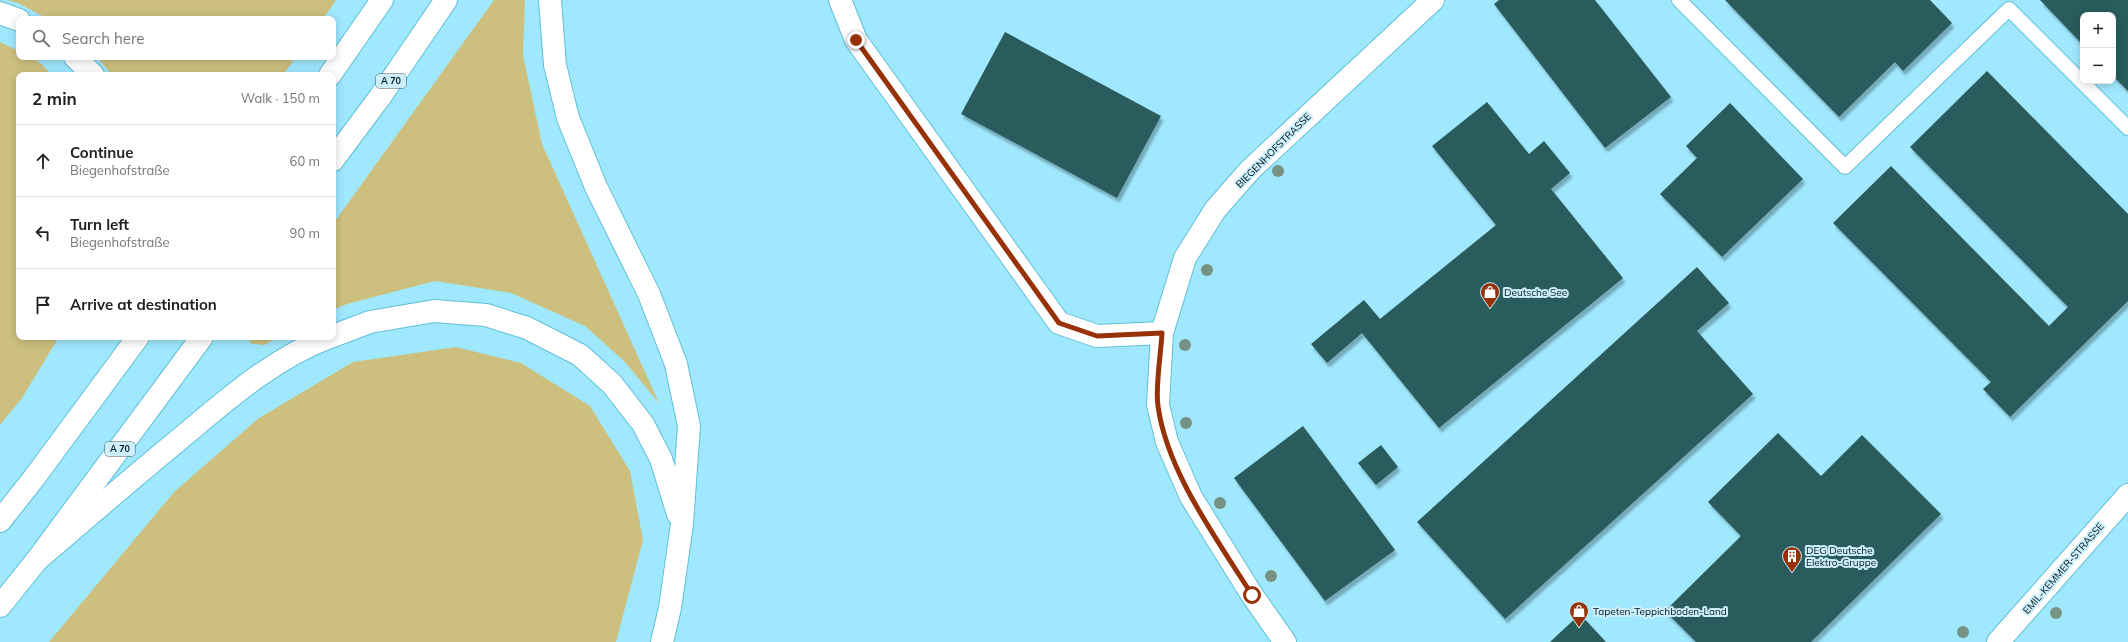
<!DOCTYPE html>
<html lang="en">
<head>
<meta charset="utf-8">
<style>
  :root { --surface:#fff; --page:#f2f2f2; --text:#202124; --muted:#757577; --line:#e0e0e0 }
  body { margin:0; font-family:Mulish,sans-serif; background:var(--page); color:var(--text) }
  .controls { position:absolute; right:12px; top:12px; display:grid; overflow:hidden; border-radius:8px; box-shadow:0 2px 10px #0003 }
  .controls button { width:36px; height:36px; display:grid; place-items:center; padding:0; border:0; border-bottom:1px solid var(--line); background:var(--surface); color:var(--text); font:20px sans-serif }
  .stop { position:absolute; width:12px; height:12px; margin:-9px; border:3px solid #973108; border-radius:50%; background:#fff }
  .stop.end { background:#973108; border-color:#fff; box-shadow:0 1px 4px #0008 }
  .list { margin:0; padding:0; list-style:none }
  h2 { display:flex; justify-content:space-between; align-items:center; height:52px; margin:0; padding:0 16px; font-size:17px }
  h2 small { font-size:13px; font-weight:400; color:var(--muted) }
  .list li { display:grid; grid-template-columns:26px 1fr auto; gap:12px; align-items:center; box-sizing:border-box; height:72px; padding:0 16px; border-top:1px solid var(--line) }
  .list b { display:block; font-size:15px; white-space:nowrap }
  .list p { margin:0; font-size:13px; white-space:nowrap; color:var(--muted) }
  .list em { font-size:13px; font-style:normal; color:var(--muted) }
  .icon { flex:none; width:22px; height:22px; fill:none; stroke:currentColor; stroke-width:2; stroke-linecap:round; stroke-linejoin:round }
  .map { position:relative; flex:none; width:2128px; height:642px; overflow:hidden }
  .search { position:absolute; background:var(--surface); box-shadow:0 2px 10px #0003; left:16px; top:16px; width:320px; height:44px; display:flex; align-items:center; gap:10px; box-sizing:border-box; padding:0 14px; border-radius:8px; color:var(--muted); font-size:15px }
  .panel { position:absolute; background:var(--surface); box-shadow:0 2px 10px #0003; left:16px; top:72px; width:320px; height:268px; border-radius:8px }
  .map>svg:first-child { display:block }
  .green { fill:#cdc07f }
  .building { fill:#2c5b5d; filter:url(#shadow) }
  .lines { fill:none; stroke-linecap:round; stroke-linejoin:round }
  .service-casing { stroke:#60bfd9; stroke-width:16 }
  .minor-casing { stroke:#60bfd9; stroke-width:24 }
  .tertiary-casing { stroke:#60bfd9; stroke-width:24 }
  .motorway-casing { stroke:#60bfd9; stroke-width:24 }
  .service { stroke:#fff; stroke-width:14 }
  .minor { stroke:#fff; stroke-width:22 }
  .tertiary { stroke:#fff; stroke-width:22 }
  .motorway { stroke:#fff; stroke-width:22 }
  .tree { fill:#769283 }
  .route { stroke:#973108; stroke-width:5 }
  .labels { text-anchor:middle; stroke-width:4; stroke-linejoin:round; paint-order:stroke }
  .shield { fill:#cdeffa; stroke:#3e5760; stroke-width:1 }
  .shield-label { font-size:9px; font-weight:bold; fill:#00161e }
  .street-label { font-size:10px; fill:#00161e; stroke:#cdeffa }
  .poi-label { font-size:10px; fill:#00161e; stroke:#cdeffa; text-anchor:start }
</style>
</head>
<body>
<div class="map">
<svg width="2128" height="642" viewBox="0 0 2128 642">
  <defs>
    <filter id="shadow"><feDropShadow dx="2.5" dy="4.5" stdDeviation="1" flood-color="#0004"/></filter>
  </defs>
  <rect width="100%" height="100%" fill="#a0e8fe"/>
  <g class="green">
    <polygon points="6,0 336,0 323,19 48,19 18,3"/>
    <polygon points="494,0 525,0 523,55 542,144 659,403 624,361 585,326 511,293 435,281 347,304 333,310 333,224"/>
    <path d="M0,42l19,9v6c19,0 21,6 33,18h-33v262h40l-37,61 -22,27z"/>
    <polygon points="97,57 296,57 283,75 112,75"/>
    <polygon points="253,337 279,337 264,345 249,343"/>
    <polygon points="456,347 521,363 590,406 630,471 643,540 616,642 49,642 174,492 259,418 353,362"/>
  </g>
  <g class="building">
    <polygon points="1499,0 1595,0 1671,97 1605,148 1494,4"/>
    <polygon points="1725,0 1930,0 1952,23 1903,71 1895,62 1839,117"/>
    <polygon points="2040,0 2128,0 2128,91 2113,76 2113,15 2083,15 2083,45"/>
    <polygon points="1005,32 1161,116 1117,198 961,114"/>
    <polygon points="1987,71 2128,214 2128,301 2010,417 1983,389 1991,382 1833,223 1891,166 2049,326 2068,307 1910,147"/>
    <polygon points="1487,102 1529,154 1544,141 1570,173 1551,189 1623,278 1439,428 1362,333 1327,363 1311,344 1364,300 1380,319 1496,225 1432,146"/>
    <polygon points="1730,103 1803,179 1722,257 1660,194 1697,158 1686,146"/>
    <polygon points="1697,267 1729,303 1697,331 1753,394 1505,619 1417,522"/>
    <polygon points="1303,426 1395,550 1325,601 1234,478"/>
    <polygon points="1778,433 1821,476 1862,435 1941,514 1811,642 1696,642 1665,611 1741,536 1708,502"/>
    <polygon points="1381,445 1398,467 1376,485 1358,463"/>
    <polygon points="1580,614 1606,642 1550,642"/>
  </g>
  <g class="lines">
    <defs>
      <polyline id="service" points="1679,0 1845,167 2009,9 2128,128"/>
      <g id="minor">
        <polyline points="840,0 856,40 1059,323 1097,336 1162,333"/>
        <polyline points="1285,642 1252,595 1191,497 1167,442 1158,405 1162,333 1185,258 1215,210 1250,170 1433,0"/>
      </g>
      <polyline id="tertiary" points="1998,642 2128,495"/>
      <g id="motorway">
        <polyline points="550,0 555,65 568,118 596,187 649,294 676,364 689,426 682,524 670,608 662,642"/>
        <polyline points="0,13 19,20"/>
        <polyline points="75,57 93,75"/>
        <polyline points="330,75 382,0"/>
        <polyline points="333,160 380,97 446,0"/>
        <polyline points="333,336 370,322 434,311 486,315 527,328 580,355 612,384 643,424 661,459 678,514"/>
        <polyline points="0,521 34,478 138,337"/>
        <path d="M37,560c50,-43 100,-86 150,-127 44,-37 89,-76 143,-96"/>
        <polyline points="0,606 37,560 202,337"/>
      </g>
    </defs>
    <use href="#service" class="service-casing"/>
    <use href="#minor" class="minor-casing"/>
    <use href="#tertiary" class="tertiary-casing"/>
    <use href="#motorway" class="motorway-casing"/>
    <use href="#service" class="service"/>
    <use href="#minor" class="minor"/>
    <use href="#tertiary" class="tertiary"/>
    <use href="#motorway" class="motorway"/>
  </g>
  <g class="tree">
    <circle cx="1278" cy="171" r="6"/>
    <circle cx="1207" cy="270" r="6"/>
    <circle cx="1185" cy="345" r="6"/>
    <circle cx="1186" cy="423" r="6"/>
    <circle cx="1220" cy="503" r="6"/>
    <circle cx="1271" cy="576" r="6"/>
    <circle cx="2056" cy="613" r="6"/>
    <circle cx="1963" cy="632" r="6"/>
  </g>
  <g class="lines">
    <path class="route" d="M856,40l203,283 38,13 65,-3c-1,20 -7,55 -4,73 9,66 59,133 94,189"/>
  </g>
  <defs>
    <symbol id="shop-pin" viewBox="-11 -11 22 30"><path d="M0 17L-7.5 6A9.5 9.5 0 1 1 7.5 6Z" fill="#973108" stroke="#cdeffa"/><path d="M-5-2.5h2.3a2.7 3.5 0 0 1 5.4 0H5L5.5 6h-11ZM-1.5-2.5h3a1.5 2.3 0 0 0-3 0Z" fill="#fff"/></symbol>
    <symbol id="building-pin" viewBox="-11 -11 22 30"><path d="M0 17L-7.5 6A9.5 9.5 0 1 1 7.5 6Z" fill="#973108" stroke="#cdeffa"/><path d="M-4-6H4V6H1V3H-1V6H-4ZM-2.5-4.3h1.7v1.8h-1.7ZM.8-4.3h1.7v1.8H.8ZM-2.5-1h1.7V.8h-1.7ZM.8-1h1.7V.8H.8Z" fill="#fff"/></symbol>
  </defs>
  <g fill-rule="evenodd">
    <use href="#shop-pin" x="1479" y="281" width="22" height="30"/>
    <use href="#building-pin" x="1781" y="545" width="22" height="30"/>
    <use href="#shop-pin" x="1568" y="600" width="22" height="30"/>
  </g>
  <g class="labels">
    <g class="shield">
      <rect x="376" y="74" width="30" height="14" rx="3"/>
      <rect x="105" y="442" width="30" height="14" rx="3"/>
    </g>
    <g class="shield-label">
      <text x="391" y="84">A 70</text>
      <text x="120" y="452">A 70</text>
    </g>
    <g class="street-label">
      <text transform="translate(1273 150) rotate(-45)" y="4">BIEGENHOFSTRASSE</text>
      <text transform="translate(2063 568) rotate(-49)" y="4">EMIL-KEMMER-STRASSE</text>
    </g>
    <g class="poi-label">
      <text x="1504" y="296">Deutsche See</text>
      <text x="1806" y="554">DEG Deutsche<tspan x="1806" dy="12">Elektro-Gruppe</tspan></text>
      <text x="1593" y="615">Tapeten-Teppichboden-Land</text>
    </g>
  </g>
</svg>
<div class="controls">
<button>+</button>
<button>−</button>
</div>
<div class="stop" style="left:1252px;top:595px"></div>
<div class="stop end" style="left:856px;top:40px"></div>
<div class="search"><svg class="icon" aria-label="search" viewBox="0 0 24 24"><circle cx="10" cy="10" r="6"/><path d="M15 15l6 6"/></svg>Search here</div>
<section class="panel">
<h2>2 min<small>Walk · 150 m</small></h2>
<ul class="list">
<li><svg class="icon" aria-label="ahead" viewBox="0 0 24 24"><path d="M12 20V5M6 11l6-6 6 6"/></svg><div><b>Continue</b><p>Biegenhofstraße</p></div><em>60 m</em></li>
<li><svg class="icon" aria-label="left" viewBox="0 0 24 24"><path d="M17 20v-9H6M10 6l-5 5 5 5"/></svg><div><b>Turn left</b><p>Biegenhofstraße</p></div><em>90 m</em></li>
<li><svg class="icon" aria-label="arrive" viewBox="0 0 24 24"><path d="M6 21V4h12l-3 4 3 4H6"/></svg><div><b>Arrive at destination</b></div></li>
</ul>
</section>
</div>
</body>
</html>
